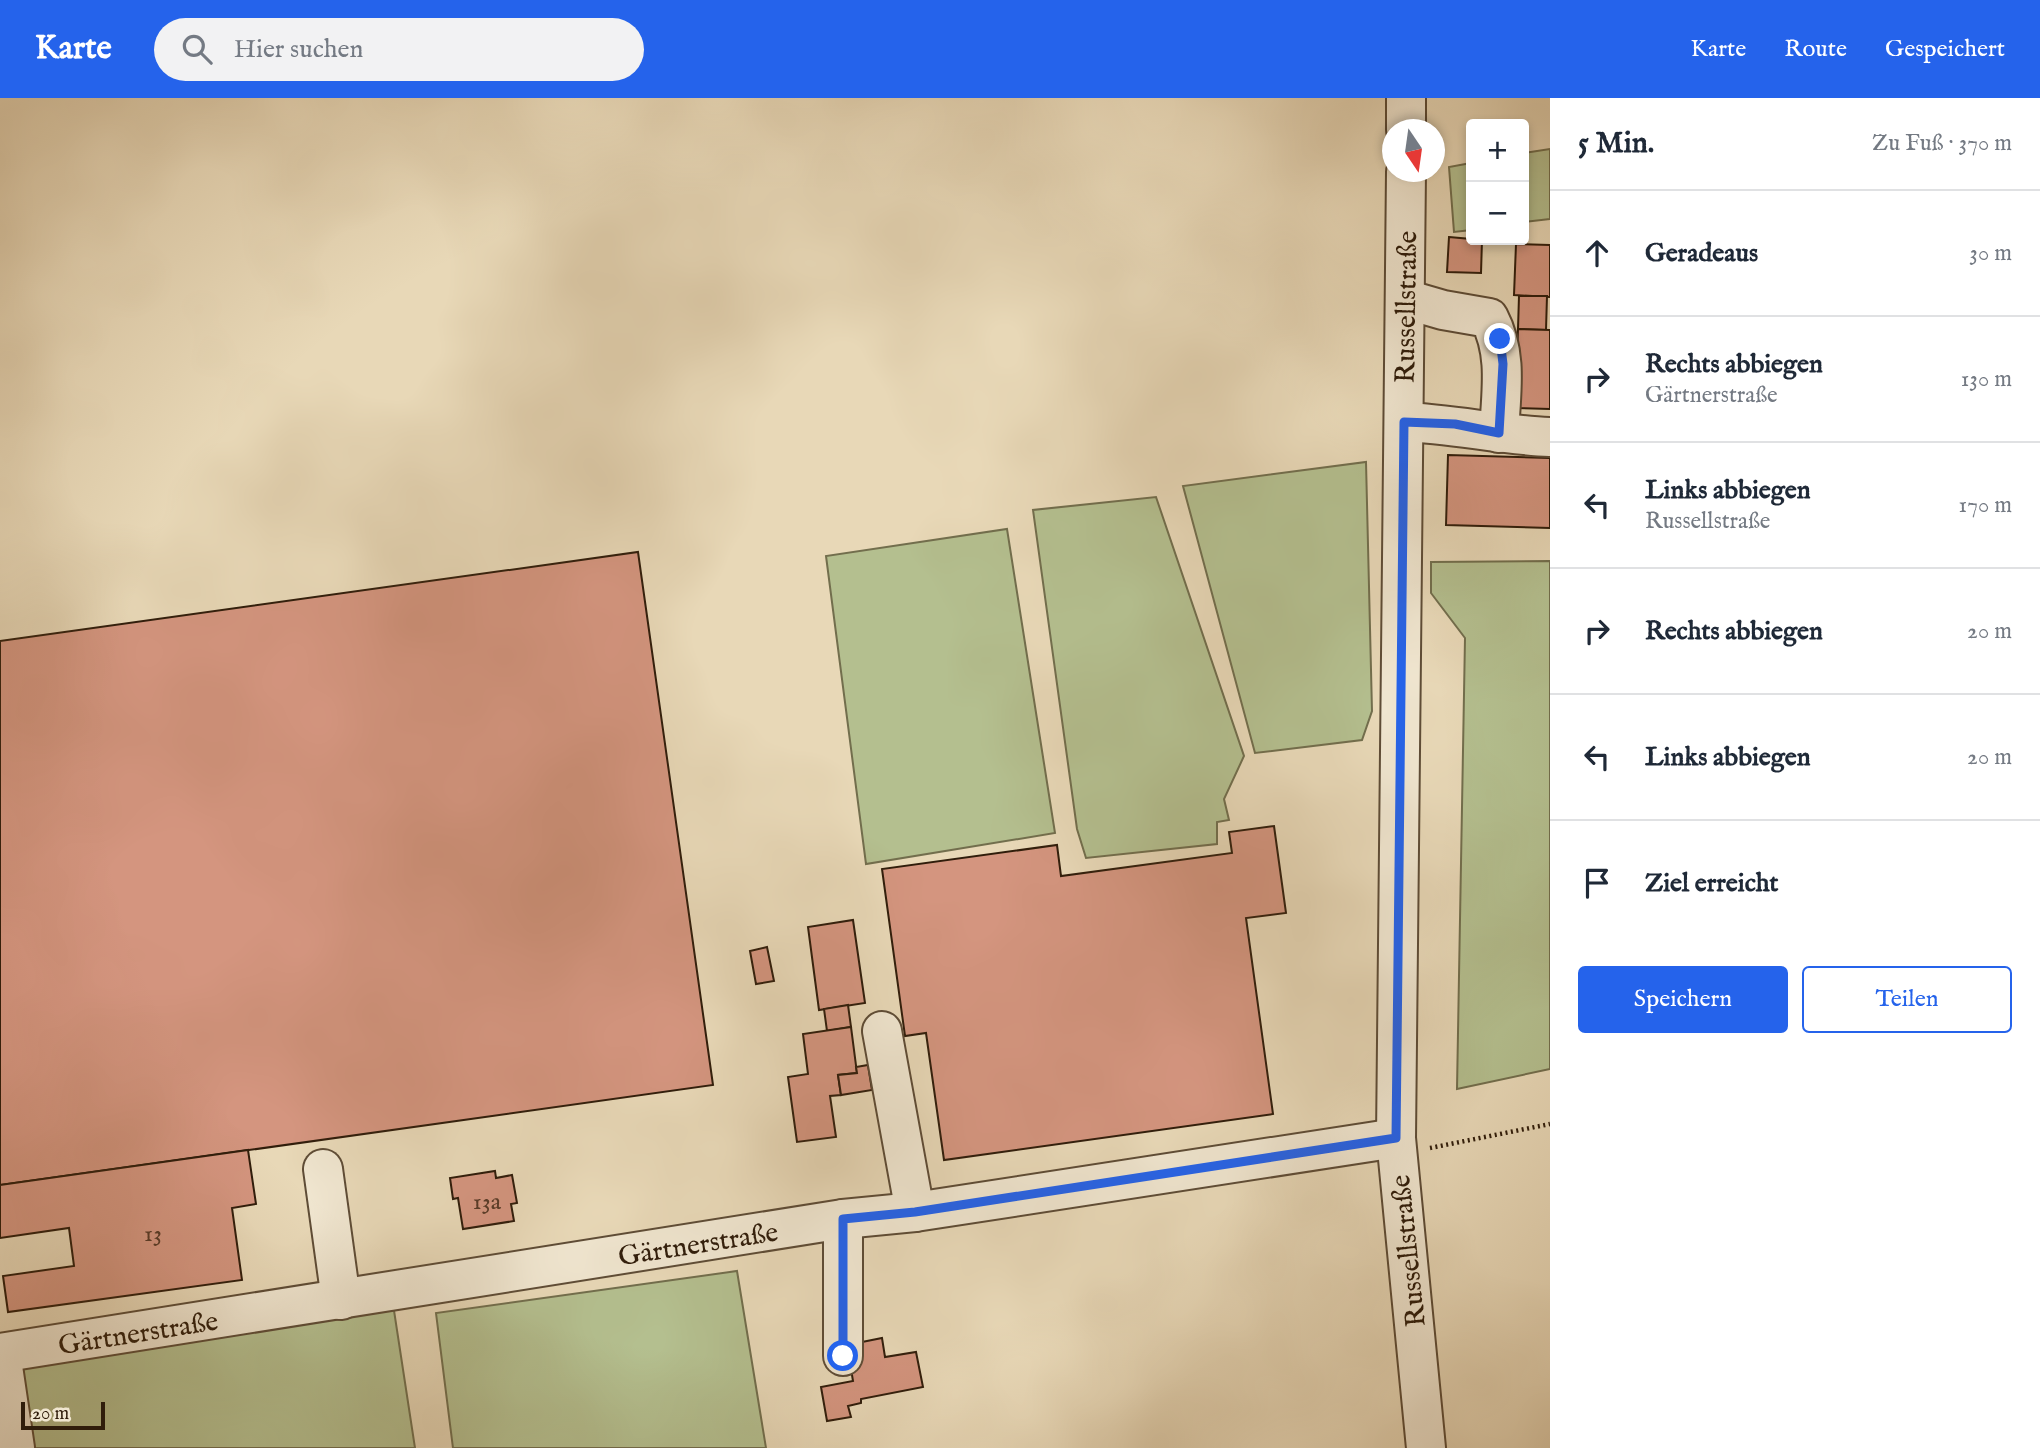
<!DOCTYPE html>
<html lang="de">
<head>
<meta charset="utf-8">
<style>
  :root { --surface:#fff; --page:#f2f2f3; --text:#1f2937; --muted:#747a83; --line:#e0e1e3; --accent:#2563eb }
  body { margin:0; font-family:"IM FELL English",serif; background:var(--page); color:var(--text) }
  .controls { position:absolute; right:21px; top:21px; display:grid; overflow:hidden; border-radius:7px; box-shadow:0 4px 10px #0003 }
  .controls button { width:63px; height:63px; display:grid; place-items:center; padding:0; border:0; border-bottom:2px solid var(--line); background:var(--surface); color:var(--text); font:35px sans-serif }
  .compass { position:absolute; left:1382px; top:21px; width:63px; height:63px; border-radius:50%; background:var(--surface); box-shadow:0 4px 10px #0003; rotate:167deg }
  .scale { position:absolute; left:21px; bottom:18px; width:84px; box-sizing:border-box; padding-left:7px; border:4px solid #301d0b; border-top:0; font-size:19px; line-height:24px; white-space:nowrap; color:#301d0b; -webkit-text-stroke:5px #f0e6d0; paint-order:stroke }
  .stop { position:absolute; width:21px; height:21px; margin:-16px; border:5px solid #2563eb; border-radius:50%; background:#fff }
  .stop.end { background:#2563eb; border-color:#fff; box-shadow:0 2px 7px #0008 }
  .list { margin:0; padding:0; list-style:none }
  h2 { display:flex; justify-content:space-between; align-items:center; height:91px; margin:0; padding:0 28px; font-size:30px }
  h2 small { font-size:23px; font-weight:400; color:var(--muted) }
  .list li { display:grid; grid-template-columns:46px 1fr auto; gap:21px; align-items:center; box-sizing:border-box; height:126px; padding:0 28px; border-top:2px solid var(--line) }
  .list b { display:block; font-size:26px; white-space:nowrap }
  .list p { margin:0; font-size:23px; white-space:nowrap; color:var(--muted) }
  .list em { font-size:23px; font-style:normal; color:var(--muted) }
  .actions { display:flex; gap:14px; padding:21px 28px }
  .actions a { flex:1; padding:16px 0; border:2px solid var(--accent); border-radius:7px; text-align:center; font-size:24px; color:var(--accent) }
  .actions .main { background:var(--accent); color:#fff }
  .icon { flex:none; width:38px; height:38px; fill:none; stroke:currentColor; stroke-width:2; stroke-linecap:round; stroke-linejoin:round }
  .map { position:relative; flex:none; width:1550px; height:1350px; overflow:hidden }
  header { display:flex; align-items:center; gap:42px; box-sizing:border-box; height:98px; padding:0 35px; background:var(--accent); color:#fff }
  header strong { font-size:33px }
  nav { display:flex; gap:38px; margin-inline-start:auto; font-size:24px }
  .search { width:490px; height:63px; background:var(--page); display:flex; align-items:center; gap:18px; box-sizing:border-box; padding:0 24px; border-radius:38px; color:var(--muted); font-size:26px }
  main { display:flex }
  aside { flex:1; background:var(--surface) }
  .map>svg:first-child { display:block }
  .green { fill:#b4bf8f; stroke:#726e4d; stroke-width:2 }
  .building { fill:#d4957f; stroke:#301d0b; stroke-width:2 }
  .lines { fill:none; stroke-linecap:round; stroke-linejoin:round }
  .minor-casing { stroke:#5e4c36; stroke-width:42 }
  .path { stroke:#301d0b; stroke-width:4.5; stroke-dasharray:2 3.5; stroke-linecap:butt }
  .minor { stroke:#f0e6d0; stroke-width:38 }
  .route { stroke:#2563eb; stroke-width:9 }
  .labels { text-anchor:middle; stroke-width:5; stroke-linejoin:round; paint-order:stroke }
  .number-label { font-size:24px; fill:#593b28 }
  .street-label { font-size:28px; fill:#301d0b; stroke:#f0e6d0 }
</style>
</head>
<body>
<header>
<strong>Karte</strong>
<div class="search"><svg class="icon" aria-label="search" viewBox="0 0 24 24"><circle cx="10" cy="10" r="6"/><path d="M15 15l6 6"/></svg>Hier suchen</div>
<nav><a>Karte</a><a>Route</a><a>Gespeichert</a></nav>
</header>
<main>
<div class="map">
<svg width="1550" height="1350" viewBox="0 0 1550 1350">
  <rect width="100%" height="100%" fill="#e8d8b7"/>
  <filter id="stains"><feTurbulence type="fractalNoise" baseFrequency=".00286" numOctaves="4"/><feColorMatrix values="0 0 0 0 .2 0 0 0 0 .09 0 0 0 0 .02 0 0 0 .5 -.17"/></filter>
  <radialGradient id="worn" r=".72"><stop offset=".6" stop-color="#630" stop-opacity="0"/><stop offset="1" stop-color="#630" stop-opacity=".3"/></radialGradient>
  <g class="green">
    <polygon points="1550,51 1550,121 1524,124 1524,55"/>
    <polygon points="1471,65 1471,132 1454,134 1449,69"/>
    <polygon points="1366,364 1372,613 1362,642 1255,655 1183,388"/>
    <polygon points="1156,399 1244,658 1224,701 1229,722 1217,724 1217,746 1086,760 1077,731 1033,412"/>
    <polygon points="1007,431 1055,735 866,766 826,458"/>
    <polygon points="1550,463 1550,971 1457,991 1465,540 1431,495 1431,464"/>
    <polygon points="737,1173 766,1350 453,1350 436,1215"/>
    <polygon points="393,1206 415,1350 30,1350 19,1278 27,1262"/>
  </g>
  <g class="building">
    <polygon points="1449,139 1482,142 1481,175 1447,174"/>
    <polygon points="1516,146 1550,147 1550,199 1514,197"/>
    <polygon points="1519,198 1547,198 1546,232 1518,231"/>
    <polygon points="1518,231 1550,232 1550,311 1515,310"/>
    <polygon points="1448,357 1550,360 1550,430 1446,427"/>
    <polygon points="638,454 713,987 0,1087 0,543"/>
    <polygon points="1274,728 1286,815 1246,820 1273,1016 944,1062 926,935 905,938 882,771 1057,747 1061,778 1232,755 1229,734"/>
    <polygon points="853,822 865,905 819,912 808,829"/>
    <polygon points="767,849 774,883 756,886 750,853"/>
    <polygon points="848,907 851,929 827,933 824,911"/>
    <polygon points="851,929 857,975 838,977 841,997 830,998 836,1039 797,1044 788,979 808,976 803,936"/>
    <polygon points="868,967 872,992 841,997 838,977 857,975 856,969"/>
    <polygon points="248,1052 256,1106 232,1110 242,1182 8,1214 3,1178 74,1168 69,1130 0,1140 0,1087"/>
    <polygon points="495,1073 496,1080 512,1077 517,1105 511,1106 514,1123 463,1131 458,1100 453,1101 450,1080"/>
    <polygon points="882,1240 885,1259 916,1254 923,1289 861,1301 861,1305 848,1308 851,1319 827,1323 821,1289 853,1283 847,1247"/>
  </g>
  <g class="lines">
    <defs>
      <g id="minor">
        <polyline points="1406,32 1406,0"/>
        <polyline points="1406,74 1396,1040 1426,1350"/>
        <path d="M1405,201l38,11 46,8c19,36 12,74 10,115"/>
        <path d="M1404,324c49,2 97,13 146,15"/>
        <polyline points="882,933 915,1114"/>
        <polyline points="323,1071 341,1202"/>
        <polyline points="843,1121 843,1258"/>
        <polyline points="0,1255 843,1121 915,1114 1396,1040"/>
        <polyline points="1,1255 15,1350"/>
      </g>
    </defs>
    <use href="#minor" class="minor-casing"/>
    <polyline class="path" points="1430,1050 1550,1026"/>
    <use href="#minor" class="minor"/>
  </g>
  <g class="lines">
    <polyline class="route" points="843,1258 843,1121 915,1114 1396,1040 1404,324 1455,326 1499,335 1503,266 1500,241"/>
  </g>
  <g class="labels">
    <g class="number-label">
      <text x="487" y="1111">13a</text>
      <text x="153" y="1143">13</text>
    </g>
    <g class="street-label">
      <text transform="translate(1405 209) rotate(-89)" y="10">Russellstraße</text>
      <text transform="translate(698 1145) rotate(-9)" y="10">Gärtnerstraße</text>
      <text transform="translate(1407 1153) rotate(-96)" y="10">Russellstraße</text>
      <text transform="translate(138 1234) rotate(-9)" y="10">Gärtnerstraße</text>
    </g>
  </g>
  <rect width="100%" height="100%" filter="url(#stains)"/>
  <rect width="100%" height="100%" fill="url(#worn)"/>
</svg>
<div class="controls">
<button>+</button>
<button>−</button>
</div>
<svg class="compass" viewBox="-18 -18 36 36"><path d="M0-13l5 13h-10z" fill="#e53935"/><path d="M0 13l5-13h-10z" fill="#747a83"/></svg>
<div class="scale">20 m</div>
<div class="stop" style="left:843px;top:1258px"></div>
<div class="stop end" style="left:1500px;top:241px"></div>
</div>
<aside>
<h2>5 Min.<small>Zu Fuß · 370 m</small></h2>
<ul class="list">
<li><svg class="icon" aria-label="ahead" viewBox="0 0 24 24"><path d="M12 20V5M6 11l6-6 6 6"/></svg><div><b>Geradeaus</b></div><em>30 m</em></li>
<li><svg class="icon" aria-label="right" viewBox="0 0 24 24"><path d="M7 20v-9h11M14 6l5 5-5 5"/></svg><div><b>Rechts abbiegen</b><p>Gärtnerstraße</p></div><em>130 m</em></li>
<li><svg class="icon" aria-label="left" viewBox="0 0 24 24"><path d="M17 20v-9H6M10 6l-5 5 5 5"/></svg><div><b>Links abbiegen</b><p>Russellstraße</p></div><em>170 m</em></li>
<li><svg class="icon" aria-label="right" viewBox="0 0 24 24"><path d="M7 20v-9h11M14 6l5 5-5 5"/></svg><div><b>Rechts abbiegen</b></div><em>20 m</em></li>
<li><svg class="icon" aria-label="left" viewBox="0 0 24 24"><path d="M17 20v-9H6M10 6l-5 5 5 5"/></svg><div><b>Links abbiegen</b></div><em>20 m</em></li>
<li><svg class="icon" aria-label="arrive" viewBox="0 0 24 24"><path d="M6 21V4h12l-3 4 3 4H6"/></svg><div><b>Ziel erreicht</b></div></li>
</ul>
<div class="actions"><a class="main">Speichern</a><a>Teilen</a></div>
</aside>
</main>
</body>
</html>
